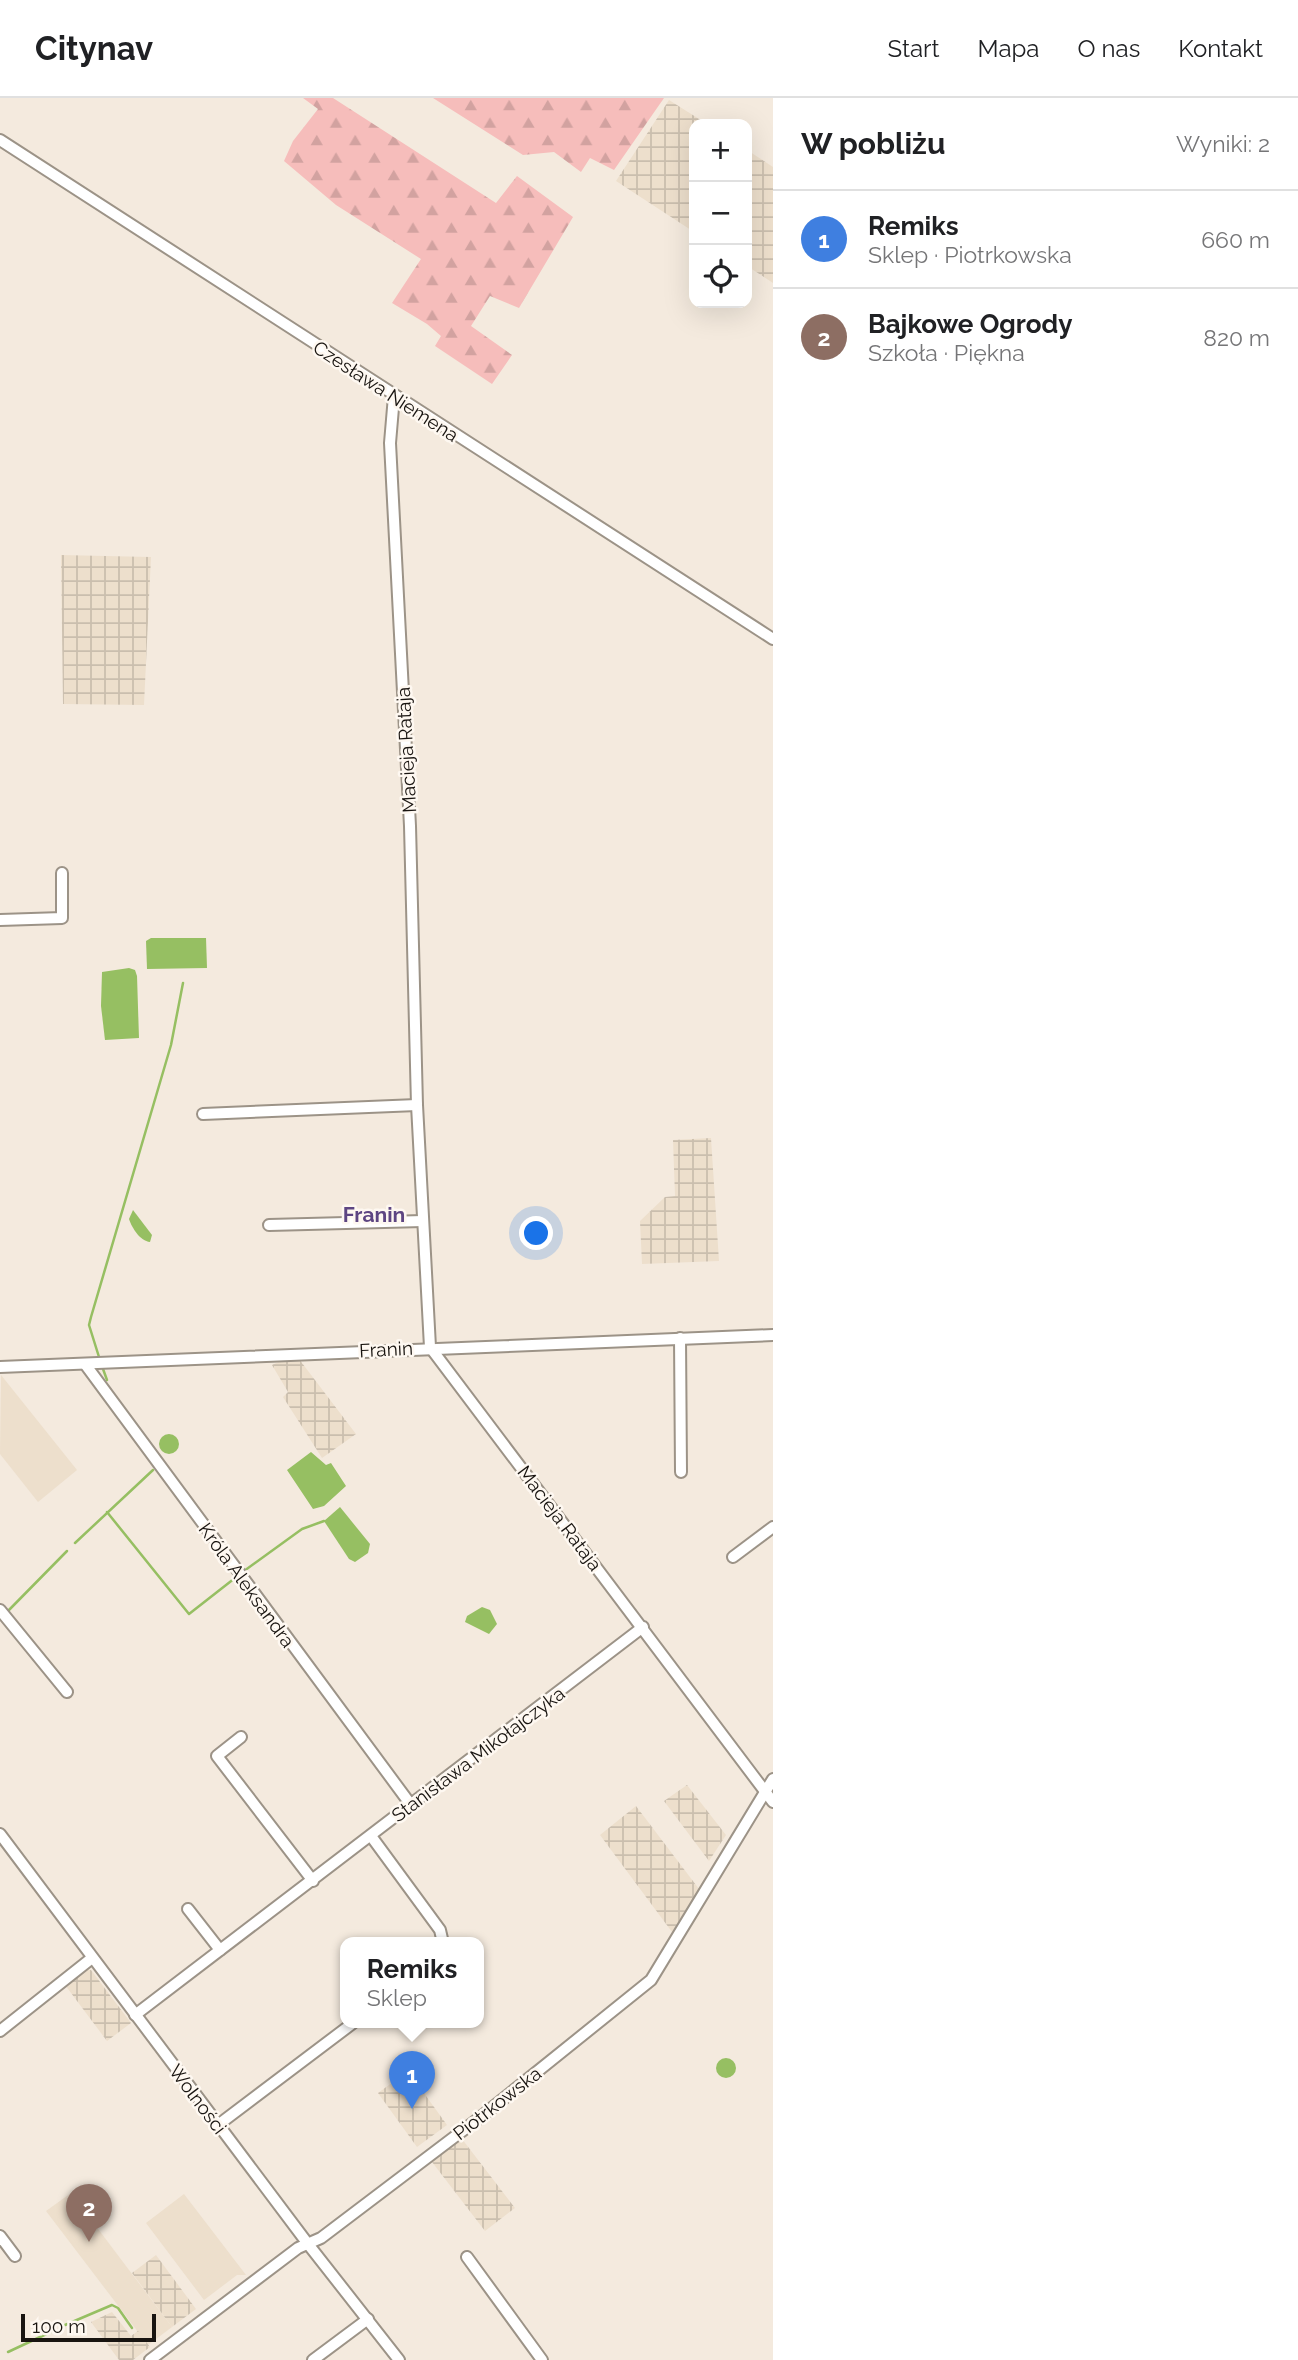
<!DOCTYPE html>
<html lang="pl">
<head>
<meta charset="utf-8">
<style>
  :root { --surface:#fff; --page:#f6f6f6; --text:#202124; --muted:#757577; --line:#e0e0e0; --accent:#9260d9 }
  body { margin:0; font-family:Raleway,sans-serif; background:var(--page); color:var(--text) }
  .controls { position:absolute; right:21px; top:21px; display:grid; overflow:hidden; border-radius:14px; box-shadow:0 7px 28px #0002 }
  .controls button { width:63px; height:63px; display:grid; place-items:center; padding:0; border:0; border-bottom:2px solid var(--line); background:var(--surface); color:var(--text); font:35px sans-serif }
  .scale { position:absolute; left:21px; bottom:18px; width:135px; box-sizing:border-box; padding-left:7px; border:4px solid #181410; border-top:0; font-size:19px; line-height:24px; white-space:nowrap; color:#181410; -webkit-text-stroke:5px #fef8f1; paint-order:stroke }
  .you { position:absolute; left:537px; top:1136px; width:24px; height:24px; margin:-18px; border:5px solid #fff; border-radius:50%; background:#1a73e8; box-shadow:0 0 0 10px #1a73e833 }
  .badge { display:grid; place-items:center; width:46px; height:46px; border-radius:50%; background:var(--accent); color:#fff; font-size:23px; font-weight:700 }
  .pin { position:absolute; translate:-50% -58px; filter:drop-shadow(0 2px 4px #0008) }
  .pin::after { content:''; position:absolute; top:37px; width:24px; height:21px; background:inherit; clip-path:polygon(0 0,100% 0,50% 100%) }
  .popup { position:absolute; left:340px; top:1839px; width:144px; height:91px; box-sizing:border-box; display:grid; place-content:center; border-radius:14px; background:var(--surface); filter:drop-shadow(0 2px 5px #0005); font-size:23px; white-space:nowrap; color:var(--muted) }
  .popup b { font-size:26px; color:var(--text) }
  .popup::after { content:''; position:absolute; left:50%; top:100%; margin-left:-14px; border:14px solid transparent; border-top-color:var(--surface) }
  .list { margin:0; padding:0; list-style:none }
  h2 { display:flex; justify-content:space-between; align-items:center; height:91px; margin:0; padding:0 28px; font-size:30px }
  h2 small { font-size:23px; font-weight:400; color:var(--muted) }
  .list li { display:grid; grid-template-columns:46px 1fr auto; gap:21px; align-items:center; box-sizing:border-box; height:98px; padding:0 28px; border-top:2px solid var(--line) }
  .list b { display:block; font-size:26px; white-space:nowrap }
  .list p { margin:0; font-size:23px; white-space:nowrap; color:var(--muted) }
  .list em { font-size:23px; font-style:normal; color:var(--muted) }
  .icon { flex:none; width:38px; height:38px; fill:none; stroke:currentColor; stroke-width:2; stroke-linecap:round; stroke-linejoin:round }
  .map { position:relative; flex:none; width:773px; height:2262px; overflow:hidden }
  header { display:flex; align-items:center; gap:42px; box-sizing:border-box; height:98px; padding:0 35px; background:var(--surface); border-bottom:2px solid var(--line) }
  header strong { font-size:33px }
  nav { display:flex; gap:38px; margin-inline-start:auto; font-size:24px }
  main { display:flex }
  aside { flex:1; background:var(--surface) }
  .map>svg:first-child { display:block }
  .built { fill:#eddfcc }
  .industrial { fill:url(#industrial-grid) }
  .forest { fill:url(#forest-firs) }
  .water { fill:#96bf62 }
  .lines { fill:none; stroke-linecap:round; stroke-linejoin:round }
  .stream { stroke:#96bf62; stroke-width:2.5 }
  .minor-casing { stroke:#9c9387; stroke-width:14 }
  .minor { stroke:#fff; stroke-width:10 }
  .labels { text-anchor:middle; stroke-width:5; stroke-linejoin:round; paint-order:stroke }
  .street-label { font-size:19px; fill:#181410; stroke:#fef8f1 }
  .neighbourhood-label { font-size:21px; font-weight:bold; fill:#5d4582; stroke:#fef8f1 }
</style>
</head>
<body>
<header>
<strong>Citynav</strong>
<nav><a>Start</a><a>Mapa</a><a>O nas</a><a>Kontakt</a></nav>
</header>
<main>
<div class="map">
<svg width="773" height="2262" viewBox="0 0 773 2262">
  <defs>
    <pattern id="industrial-grid" width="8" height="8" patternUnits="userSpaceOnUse" patternTransform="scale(1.75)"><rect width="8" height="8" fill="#eddfcc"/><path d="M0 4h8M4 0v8" fill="none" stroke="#cabeae"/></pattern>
    <pattern id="forest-firs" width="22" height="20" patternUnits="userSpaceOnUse" patternTransform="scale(1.75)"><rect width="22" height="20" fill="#f6bdbb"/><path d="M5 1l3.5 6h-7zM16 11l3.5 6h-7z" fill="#d2a2a0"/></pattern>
  </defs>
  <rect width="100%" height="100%" fill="#f4eade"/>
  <g class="built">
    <polygon points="1,1277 77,1372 38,1404 0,1356"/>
    <polygon points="71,2095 172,2229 148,2247 46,2113"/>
    <polygon points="184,2096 246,2177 237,2177 204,2202 146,2125"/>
  </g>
  <g class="industrial">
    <polygon points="669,2 707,26 694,26 694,134 616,83"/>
    <polygon points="747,52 773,69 773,185 747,168"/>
    <polygon points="61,457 151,459 144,607 63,606"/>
    <polygon points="711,1040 719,1163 642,1166 640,1123 665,1099 675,1098 673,1042"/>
    <polygon points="299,1261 356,1336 322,1360 283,1299 288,1294 272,1267 283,1262"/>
    <polygon points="687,1687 726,1737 709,1763 664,1703"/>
    <polygon points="636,1708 699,1791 672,1834 600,1737"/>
    <polygon points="84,1872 91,1872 131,1925 107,1943 65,1887"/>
    <polygon points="408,1973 447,2027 417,2049 378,1995"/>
    <polygon points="462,2041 515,2110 485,2133 432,2064"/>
    <polygon points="156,2157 196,2211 172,2229 132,2175"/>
    <polygon points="112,2214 131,2238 138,2233 150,2249 133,2262 119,2262 91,2224"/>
  </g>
  <g class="forest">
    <polygon points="303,0 333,0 496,105 517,78 573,119 519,210 490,198 471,228 512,257 492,286 435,248 441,238 427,226 392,205 421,161 336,107 284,63 293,43 318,11"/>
    <polygon points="433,0 664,0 614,72 590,60 581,74 554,54 523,57"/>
  </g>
  <g class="water">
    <polygon points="151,840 206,840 207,870 147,871 146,843"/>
    <polygon points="129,870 135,872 137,878 139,940 105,942 101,908 102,874"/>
    <path d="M133,1112l19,25 -2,7c-10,-1 -18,-14 -21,-23z"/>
    <circle cx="169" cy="1346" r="10"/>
    <polygon points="311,1354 326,1367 331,1365 346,1388 324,1408 313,1411 287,1372"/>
    <polygon points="340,1409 370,1446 368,1455 355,1464 349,1461 324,1423"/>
    <polygon points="482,1509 490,1512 497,1526 489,1536 465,1524 467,1518"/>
    <circle cx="726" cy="1970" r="10"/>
  </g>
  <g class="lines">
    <g class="stream">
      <polyline points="99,1259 89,1227 91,1219 171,947 183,885"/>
      <polyline points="103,1271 107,1282"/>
      <polyline points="107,1414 189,1516 235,1480"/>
      <polyline points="75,1445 153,1372"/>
      <polyline points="244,1473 302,1431 324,1423"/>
      <polyline points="7,1514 67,1453"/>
      <polyline points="65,2227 112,2207 118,2210 132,2230"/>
      <polyline points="8,2254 55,2232"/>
    </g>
    <defs>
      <g id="minor">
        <polyline points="0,42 773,541"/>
        <polyline points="394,298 390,345 410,728 417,1007 430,1249 773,1704"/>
        <polyline points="0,822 62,820 62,775"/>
        <polyline points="203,1016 417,1007"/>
        <polyline points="269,1127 423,1123"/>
        <polyline points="680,1240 681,1374"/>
        <polyline points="85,1266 411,1707"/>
        <polyline points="0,1269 773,1237"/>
        <polyline points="733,1459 773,1429"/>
        <polyline points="0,1512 67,1594"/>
        <polyline points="241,1639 217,1658 313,1783"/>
        <polyline points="0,1736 308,2146 399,2262"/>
        <polyline points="371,1738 440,1832 443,1845"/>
        <polyline points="188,1811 220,1852"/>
        <polyline points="135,1917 643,1529"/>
        <polyline points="0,1933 92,1860"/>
        <polyline points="218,2027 353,1925"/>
        <polyline points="0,2138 15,2158"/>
        <polyline points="467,2159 542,2262"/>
        <polyline points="150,2262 298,2150 321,2140 482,2018 651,1882 773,1681"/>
        <polyline points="313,2262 368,2221"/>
      </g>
    </defs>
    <use href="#minor" class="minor-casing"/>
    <use href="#minor" class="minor"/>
  </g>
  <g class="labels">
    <g class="street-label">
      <text transform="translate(386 293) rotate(33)" y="7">Czesława Niemena</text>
      <text transform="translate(406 652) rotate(-93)" y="7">Macieja Rataja</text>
      <text transform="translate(386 1251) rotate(-3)" y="7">Franin</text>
      <text transform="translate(560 1420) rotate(53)" y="7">Macieja Rataja</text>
      <text transform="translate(247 1487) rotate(54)" y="7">Króla Aleksandra</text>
      <text transform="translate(478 1656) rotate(-37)" y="7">Stanisława Mikołajczyka</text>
      <text transform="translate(198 2001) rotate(53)" y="7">Wolności</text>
      <text transform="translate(497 2005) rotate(-38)" y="7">Piotrkowska</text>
    </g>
    <g class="neighbourhood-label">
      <text x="374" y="1124">Franin</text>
    </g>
  </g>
</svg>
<div class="controls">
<button>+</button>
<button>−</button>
<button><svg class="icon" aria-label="locate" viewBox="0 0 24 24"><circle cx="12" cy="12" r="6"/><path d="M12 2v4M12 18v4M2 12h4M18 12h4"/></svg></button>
</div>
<div class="scale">100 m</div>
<div class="you"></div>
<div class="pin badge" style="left:412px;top:2011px;background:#3f7fe0">1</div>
<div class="popup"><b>Remiks</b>Sklep</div>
<div class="pin badge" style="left:89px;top:2144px;background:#8d6e63">2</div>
</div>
<aside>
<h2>W pobliżu<small>Wyniki: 2</small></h2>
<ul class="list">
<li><span class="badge" style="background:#3f7fe0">1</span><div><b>Remiks</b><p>Sklep · Piotrkowska</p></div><em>660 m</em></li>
<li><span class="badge" style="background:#8d6e63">2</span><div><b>Bajkowe Ogrody</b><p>Szkoła · Piękna</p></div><em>820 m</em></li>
</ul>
</aside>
</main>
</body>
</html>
